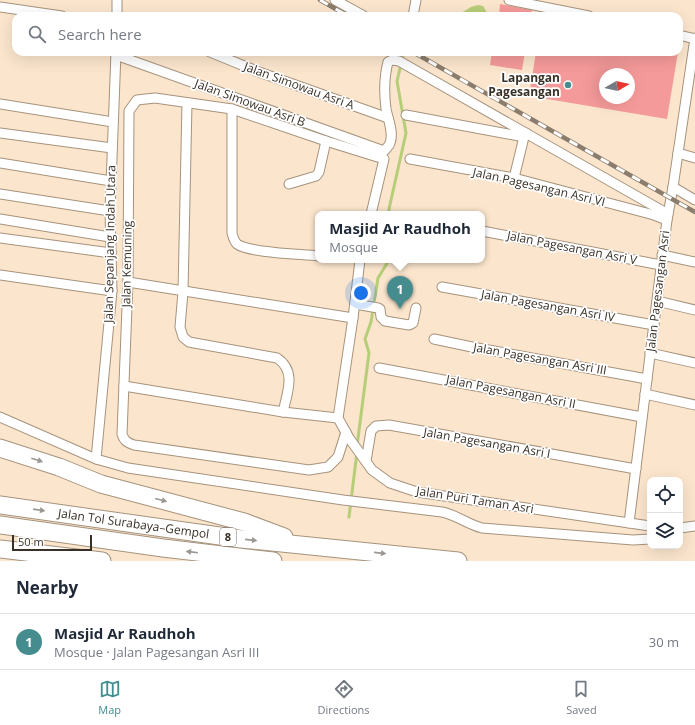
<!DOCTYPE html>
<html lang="en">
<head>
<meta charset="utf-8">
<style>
  :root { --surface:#fff; --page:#f2f2f3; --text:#1f2937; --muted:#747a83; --line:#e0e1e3; --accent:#448c8e }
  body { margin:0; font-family:"Open Sans",sans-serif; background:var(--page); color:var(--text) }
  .controls { position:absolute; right:12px; bottom:12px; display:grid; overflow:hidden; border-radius:8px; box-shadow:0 4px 16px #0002 }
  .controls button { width:36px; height:36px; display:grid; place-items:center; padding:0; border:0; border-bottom:1px solid var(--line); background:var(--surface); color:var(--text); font:20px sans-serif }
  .compass { position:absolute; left:599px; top:68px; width:36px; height:36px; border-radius:50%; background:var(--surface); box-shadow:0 4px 16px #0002; rotate:81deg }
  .scale { position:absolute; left:12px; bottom:10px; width:80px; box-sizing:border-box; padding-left:4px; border:2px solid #393127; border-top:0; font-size:11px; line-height:14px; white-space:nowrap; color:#393127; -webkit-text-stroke:3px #fff; paint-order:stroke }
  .you { position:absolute; left:361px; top:293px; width:14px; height:14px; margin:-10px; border:3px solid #fff; border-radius:50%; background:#1a73e8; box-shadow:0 0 0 6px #1a73e833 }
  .badge { display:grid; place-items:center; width:26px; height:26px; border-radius:50%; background:var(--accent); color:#fff; font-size:13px; font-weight:700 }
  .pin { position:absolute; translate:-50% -33px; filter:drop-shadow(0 1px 2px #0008) }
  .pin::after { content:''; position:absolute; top:21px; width:14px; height:12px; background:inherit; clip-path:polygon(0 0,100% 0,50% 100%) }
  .popup { position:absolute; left:315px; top:211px; width:170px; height:52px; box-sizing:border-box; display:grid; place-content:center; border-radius:8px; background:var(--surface); filter:drop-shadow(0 1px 3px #0005); font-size:13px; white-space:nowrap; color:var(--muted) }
  .popup b { font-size:15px; color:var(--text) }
  .popup::after { content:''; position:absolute; left:50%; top:100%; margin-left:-8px; border:8px solid transparent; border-top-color:var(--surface) }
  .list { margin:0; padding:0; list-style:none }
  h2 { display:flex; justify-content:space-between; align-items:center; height:52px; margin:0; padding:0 16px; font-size:17px }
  h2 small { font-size:13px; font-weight:400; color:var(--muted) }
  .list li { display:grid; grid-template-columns:26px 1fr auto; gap:12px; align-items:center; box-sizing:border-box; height:56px; padding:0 16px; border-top:1px solid var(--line) }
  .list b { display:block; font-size:15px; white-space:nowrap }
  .list p { margin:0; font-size:13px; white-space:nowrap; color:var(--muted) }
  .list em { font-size:13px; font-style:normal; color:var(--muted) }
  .icon { flex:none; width:22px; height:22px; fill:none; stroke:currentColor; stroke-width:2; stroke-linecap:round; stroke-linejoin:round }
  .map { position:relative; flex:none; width:695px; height:561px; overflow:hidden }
  .search { position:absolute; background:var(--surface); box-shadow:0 4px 16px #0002; left:12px; right:12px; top:12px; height:44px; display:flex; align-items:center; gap:10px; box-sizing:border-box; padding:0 14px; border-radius:12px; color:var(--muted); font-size:15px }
  .sheet { height:108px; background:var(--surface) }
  nav { display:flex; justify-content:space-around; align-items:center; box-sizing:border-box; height:56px; border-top:1px solid var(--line); background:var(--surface); font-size:11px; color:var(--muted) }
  nav a { display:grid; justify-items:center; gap:2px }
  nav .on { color:var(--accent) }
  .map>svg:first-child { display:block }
  .green { fill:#f59a9a; fill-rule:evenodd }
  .water { fill:#b7ce79 }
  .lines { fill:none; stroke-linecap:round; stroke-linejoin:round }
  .stream { stroke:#b7ce79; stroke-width:3 }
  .street-casing { stroke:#a6937c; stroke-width:11 }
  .highway-casing { stroke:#a6937c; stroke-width:19 }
  .street { stroke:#fff; stroke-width:9 }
  .highway { stroke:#fff; stroke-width:17 }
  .rail-casing { stroke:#8b7d6d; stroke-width:4.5 }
  .rail { stroke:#fff; stroke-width:3; stroke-dasharray:9; stroke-linecap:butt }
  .oneway { fill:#9c9893 }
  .poi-dot { fill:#448c8e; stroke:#fff; stroke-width:1.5 }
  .labels { text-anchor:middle; stroke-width:3.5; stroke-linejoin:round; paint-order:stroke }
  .shield { fill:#fff; stroke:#746f68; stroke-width:1 }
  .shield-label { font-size:11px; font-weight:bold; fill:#393127 }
  .poi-label { font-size:12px; font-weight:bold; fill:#393127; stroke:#fff; text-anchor:end }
  .street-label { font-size:12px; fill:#393127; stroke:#fff }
</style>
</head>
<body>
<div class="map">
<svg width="695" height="561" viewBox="0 0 695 561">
  <rect width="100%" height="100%" fill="#fbe5cd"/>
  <g class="green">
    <polygon points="500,4 532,10 531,16 499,16"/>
    <polygon points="492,52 525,52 522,70 490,65"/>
    <path d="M536,52h142l-11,67 -138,-23zM605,74h24v24h-24z"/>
  </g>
  <polygon class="water" points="478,5 483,6 489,16 456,16 471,7"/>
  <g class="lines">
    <g class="stream">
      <polyline points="389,214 389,209 406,133 397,81 404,52"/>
      <polyline points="357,446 369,353 365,339 371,322 378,278 389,260"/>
      <polyline points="349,517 357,452"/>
    </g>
    <defs>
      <g id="street">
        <polyline points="117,0 117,16"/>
        <polyline points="335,0 364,16"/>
        <polyline points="509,0 589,16"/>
        <polyline points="0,7 62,16"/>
        <polyline points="413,16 416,0"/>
        <polyline points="679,35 695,39"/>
        <polyline points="210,52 259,72 388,118"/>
        <path d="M116,55l268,96c2,-2 5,-5 6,-8 4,-10 -2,-24 -4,-34 -2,-16 -2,-32 2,-47l4,-2 7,1 269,153"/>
        <path d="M187,103l-4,189 -3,35 3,10 6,5 88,16c20,13 10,35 6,54"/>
        <polyline points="0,104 113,122"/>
        <path d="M232,109v124c1,4 2,8 5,11 12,9 64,10 81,12"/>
        <polyline points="406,115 524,137"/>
        <polyline points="0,133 112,148"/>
        <polyline points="678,153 695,158"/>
        <polyline points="410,159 514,178 654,215 667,220"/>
        <polyline points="0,163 111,181"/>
        <polyline points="514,178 524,137 526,133"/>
        <polyline points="289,184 316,176 319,172 326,141"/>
        <polyline points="673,187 695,200"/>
        <polyline points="0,194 110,211"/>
        <polyline points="0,219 110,237"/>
        <polyline points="482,231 661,265"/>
        <polyline points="0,238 111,253"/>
        <polyline points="662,255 695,262"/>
        <polyline points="360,260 353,318 338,418 349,438 372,470 390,483 417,492 650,526"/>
        <polyline points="0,275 112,291"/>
        <polyline points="128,282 353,318"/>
        <polyline points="442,287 654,325"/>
        <polyline points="657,301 695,310"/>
        <polyline points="355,304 378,308 380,309 381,317 385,321 409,325 413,323 416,308"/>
        <polyline points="434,339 472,347 647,379"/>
        <polyline points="650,353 695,363"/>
        <polyline points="379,368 642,417"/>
        <polyline points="124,386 283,412 338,418"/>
        <polyline points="645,394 695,405"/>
        <path d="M0,417l96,42 32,9 215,32 99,12c15,3 25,12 40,16l151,12 17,-1"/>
        <path d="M346,432l-8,25 -10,10 -19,3 -175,-25c-6,-2 -10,-4 -12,-11l6,-152 1,-171 8,-11 18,-2 77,11 94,32 58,18 -13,55"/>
        <polyline points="96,459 112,291 110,211 116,52"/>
        <polyline points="366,461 371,431 376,426 389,425 636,469"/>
        <polyline points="629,523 667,220 673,187 695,38"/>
        <polyline points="680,528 695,526"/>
      </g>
      <g id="highway">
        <polyline points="0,448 59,467 101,484 244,522 284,537"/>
        <path id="s1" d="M0,505l241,34 217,22"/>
        <polyline points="0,525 163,548 273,561"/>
        <polyline points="0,549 102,561"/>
      </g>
    </defs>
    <use href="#street" class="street-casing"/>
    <use href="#highway" class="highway-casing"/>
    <use href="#street" class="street"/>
    <use href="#highway" class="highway"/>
    <defs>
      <g id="rail">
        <polyline points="320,0 348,16"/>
        <polyline points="413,52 695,212"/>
      </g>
    </defs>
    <use href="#rail" class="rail-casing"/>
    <use href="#rail" class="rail"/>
  </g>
  <defs><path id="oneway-solid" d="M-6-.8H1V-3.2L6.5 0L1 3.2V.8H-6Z"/></defs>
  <g class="oneway">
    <use href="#oneway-solid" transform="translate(37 460) rotate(18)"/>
    <use href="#oneway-solid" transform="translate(161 500) rotate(15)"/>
    <use href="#oneway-solid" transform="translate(39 510) rotate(8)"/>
    <use href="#oneway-solid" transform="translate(251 540) rotate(6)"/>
    <use href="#oneway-solid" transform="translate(192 552) rotate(-173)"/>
    <use href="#oneway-solid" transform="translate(380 553) rotate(6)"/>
  </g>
  <circle class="poi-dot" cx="568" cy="85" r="4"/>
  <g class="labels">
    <rect class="shield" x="220" y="528" width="16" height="18" rx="3"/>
    <g class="shield-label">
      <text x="228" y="541">8</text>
    </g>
    <g class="poi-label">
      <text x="560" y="82">Lapangan<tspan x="560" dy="14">Pagesangan</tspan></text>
    </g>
    <g class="street-label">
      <text transform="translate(299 86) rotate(20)" y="4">Jalan Simowau Asri A</text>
      <text transform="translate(250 103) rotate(20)" y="4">Jalan Simowau Asri B</text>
      <text transform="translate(539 187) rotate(13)" y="4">Jalan Pagesangan Asri VI</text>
      <text transform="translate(110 244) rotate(-89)" y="4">Jalan Sepanjang Indah Utara</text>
      <text transform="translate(572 248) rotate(11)" y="4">Jalan Pagesangan Asri V</text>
      <text transform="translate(127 264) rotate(-89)" y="4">Jalan Kemuning</text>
      <text transform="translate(658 291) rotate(-83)" y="4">Jalan Pagesangan Asri</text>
      <text transform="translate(548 306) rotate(10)" y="4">Jalan Pagesangan Asri IV</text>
      <text transform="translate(540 359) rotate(10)" y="4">Jalan Pagesangan Asri III</text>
      <text transform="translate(511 392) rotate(11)" y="4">Jalan Pagesangan Asri II</text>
      <text transform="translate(487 443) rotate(10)" y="4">Jalan Pagesangan Asri I</text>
      <text transform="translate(475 500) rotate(9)" y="4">Jalan Puri Taman Asri</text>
      <text dy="4" stroke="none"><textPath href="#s1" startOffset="135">Jalan Tol Surabaya–Gempol</textPath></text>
    </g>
  </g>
</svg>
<div class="controls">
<button><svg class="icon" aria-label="locate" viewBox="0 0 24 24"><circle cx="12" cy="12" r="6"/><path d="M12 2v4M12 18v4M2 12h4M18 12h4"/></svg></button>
<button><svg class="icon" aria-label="layers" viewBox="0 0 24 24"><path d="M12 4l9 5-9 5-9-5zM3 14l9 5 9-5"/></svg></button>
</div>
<svg class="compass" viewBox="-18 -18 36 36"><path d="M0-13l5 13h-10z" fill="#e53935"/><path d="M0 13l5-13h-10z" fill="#747a83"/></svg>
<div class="scale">50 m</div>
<div class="you"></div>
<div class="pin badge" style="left:400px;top:309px">1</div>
<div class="popup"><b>Masjid Ar Raudhoh</b>Mosque</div>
<div class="search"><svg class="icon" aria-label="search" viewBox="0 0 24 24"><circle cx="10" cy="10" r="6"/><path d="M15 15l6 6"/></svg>Search here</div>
</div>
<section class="sheet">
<h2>Nearby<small></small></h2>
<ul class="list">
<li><span class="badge">1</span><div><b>Masjid Ar Raudhoh</b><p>Mosque · Jalan Pagesangan Asri III</p></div><em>30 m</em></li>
</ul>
</section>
<nav>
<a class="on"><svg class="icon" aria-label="map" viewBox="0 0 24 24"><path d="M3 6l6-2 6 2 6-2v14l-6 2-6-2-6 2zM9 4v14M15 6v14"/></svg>Map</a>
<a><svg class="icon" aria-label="directions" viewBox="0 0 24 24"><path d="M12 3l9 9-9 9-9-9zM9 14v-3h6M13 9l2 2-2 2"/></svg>Directions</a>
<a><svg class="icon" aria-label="saved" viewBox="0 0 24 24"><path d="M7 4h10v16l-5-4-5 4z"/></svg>Saved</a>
</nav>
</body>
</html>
